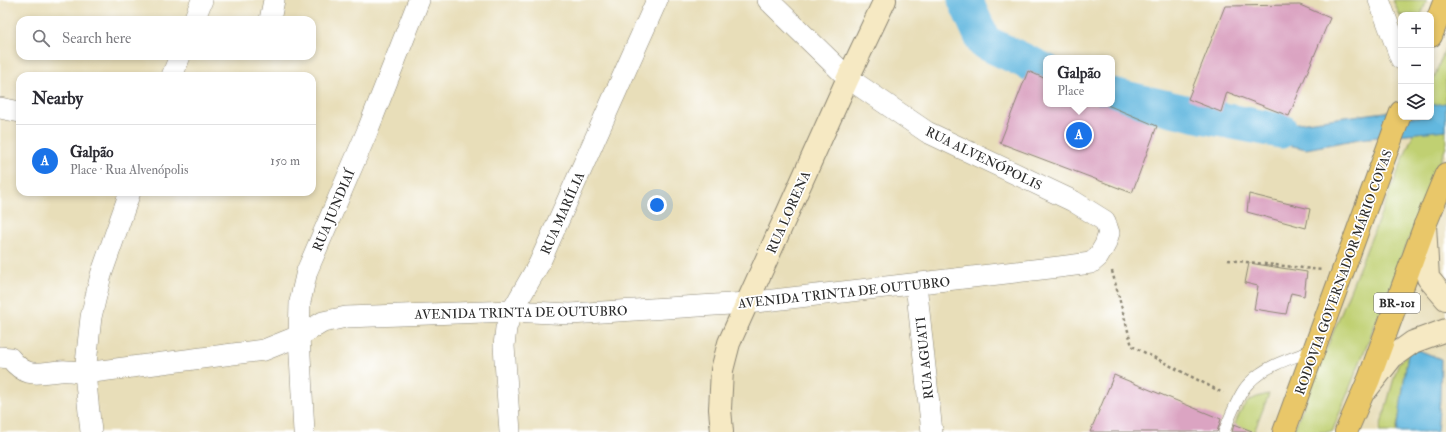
<!DOCTYPE html>
<html lang="en">
<head>
<meta charset="utf-8">
<style>
  :root { --surface:#fff; --page:#f2f2f3; --text:#2b2b33; --muted:#7c7c81; --line:#e1e1e2; --accent:#1a73e8 }
  body { margin:0; font-family:"IM FELL Double Pica",serif; background:var(--page); color:var(--text) }
  .controls { position:absolute; right:12px; top:12px; display:grid; overflow:hidden; border-radius:8px; box-shadow:0 2px 6px #0003 }
  .controls button { width:36px; height:36px; display:grid; place-items:center; padding:0; border:0; border-bottom:1px solid var(--line); background:var(--surface); color:var(--text); font:20px sans-serif }
  .you { position:absolute; left:657px; top:205px; width:14px; height:14px; margin:-10px; border:3px solid #fff; border-radius:50%; background:#1a73e8; box-shadow:0 0 0 6px #1a73e833 }
  .badge { display:grid; place-items:center; width:26px; height:26px; border-radius:50%; background:var(--accent); color:#fff; font-size:13px; font-weight:700 }
  .pin { position:absolute; translate:-50% -50%; border:2px solid #fff; box-shadow:0 1px 4px #0006 }
  .popup { position:absolute; left:1043px; top:55px; width:72px; height:52px; box-sizing:border-box; display:grid; place-content:center; border-radius:8px; background:var(--surface); filter:drop-shadow(0 1px 3px #0005); font-size:13px; white-space:nowrap; color:var(--muted) }
  .popup b { font-size:15px; color:var(--text) }
  .popup::after { content:''; position:absolute; left:50%; top:100%; margin-left:-8px; border:8px solid transparent; border-top-color:var(--surface) }
  .list { margin:0; padding:0; list-style:none }
  h2 { display:flex; justify-content:space-between; align-items:center; height:52px; margin:0; padding:0 16px; font-size:17px }
  h2 small { font-size:13px; font-weight:400; color:var(--muted) }
  .list li { display:grid; grid-template-columns:26px 1fr auto; gap:12px; align-items:center; box-sizing:border-box; height:72px; padding:0 16px; border-top:1px solid var(--line) }
  .list b { display:block; font-size:15px; white-space:nowrap }
  .list p { margin:0; font-size:13px; white-space:nowrap; color:var(--muted) }
  .list em { font-size:13px; font-style:normal; color:var(--muted) }
  .icon { flex:none; width:22px; height:22px; fill:none; stroke:currentColor; stroke-width:2; stroke-linecap:round; stroke-linejoin:round }
  .map { position:relative; flex:none; width:1446px; height:432px; overflow:hidden }
  .search { position:absolute; background:var(--surface); box-shadow:0 2px 6px #0003; left:16px; top:16px; width:300px; height:44px; display:flex; align-items:center; gap:10px; box-sizing:border-box; padding:0 14px; border-radius:12px; color:var(--muted); font-size:15px }
  .panel { position:absolute; background:var(--surface); box-shadow:0 2px 6px #0003; left:16px; top:72px; width:300px; height:124px; border-radius:12px }
  .map>svg:first-child { display:block }
  .green { fill:#c0d072; stroke:#767e4e }
  .water { fill:#63b8df; stroke:#477285 }
  .lines { fill:none; stroke-linecap:round; stroke-linejoin:round }
  .river { stroke:#63b8df; stroke-width:35 }
  .building { fill:#dba4c2 }
  .lane-casing { stroke:#8a8472; stroke-width:12 }
  .street-casing { stroke:#8a8472; stroke-width:22 }
  .secondary-casing { stroke:#8a8472; stroke-width:24 }
  .highway-casing { stroke:#8a8472; stroke-width:24 }
  .path { stroke:#8a8472; stroke-width:2.5; stroke-dasharray:3 3; stroke-linecap:butt }
  .lane { stroke:#fff; stroke-width:11 }
  .street { stroke:#fff; stroke-width:21 }
  .secondary { stroke:#f6e9c3; stroke-width:22 }
  .highway { stroke:#e9c769; stroke-width:22 }
  .labels { text-anchor:middle; stroke-width:3.5; stroke-linejoin:round; paint-order:stroke }
  .shield { fill:#fff; stroke:#6b6b6b; stroke-width:1 }
  .shield-label { font-size:12px; font-weight:bold; fill:#2b2b2b }
  .street-label { font-size:13px; fill:#2b2b2b; stroke:#fff }
</style>
</head>
<body>
<div class="map">
<svg width="1446" height="432" viewBox="0 0 1446 432">
  <rect width="100%" height="100%" fill="#fff"/>
  <filter id="ink" filterUnits="userSpaceOnUse"><feTurbulence type="fractalNoise" baseFrequency=".025" numOctaves="2"/><feDisplacementMap in="SourceGraphic" scale="8" xChannelSelector="R" yChannelSelector="G"/><feConvolveMatrix kernelMatrix="1 2 1 2 8 2 1 2 1" color-interpolation-filters="sRGB"/></filter>
  <filter id="wash" filterUnits="userSpaceOnUse"><feTurbulence type="fractalNoise" baseFrequency=".012" numOctaves="4" result="noise"/><feDisplacementMap in="SourceGraphic" scale="16" xChannelSelector="R" yChannelSelector="G"/><feGaussianBlur stdDeviation="0.9" result="paint"/><feColorMatrix in="noise" values="0 0 0 0 0 0 0 0 0 0 0 0 0 0 0 0 0 1.4 0 .05"/><feComposite in="paint" operator="in"/></filter>
  <g filter="url(#wash)">
    <rect width="100%" height="100%" fill="#e8deb9"/>
    <g class="green">
      <polygon points="1393,0 1427,0 1421,15 1401,15 1401,18"/>
      <polygon points="1446,46 1446,147 1332,432 1293,432 1420,117 1431,117 1431,86"/>
      <polygon points="1408,352 1399,418 1396,432 1379,432 1398,364"/>
      <path d="M1269,394l-15,38h-22c9,-23 10,-33 37,-38z"/>
    </g>
    <g class="water">
      <polygon points="1446,103 1446,130 1359,139 1306,149 1230,132 1238,116 1290,124 1401,110 1401,117 1431,117 1431,105"/>
      <polygon points="1411,347 1441,359 1440,400 1437,432 1397,432 1408,352"/>
    </g>
    <g class="lines">
      <g class="river">
        <polyline points="965,0 984,42 1046,71"/>
        <polyline points="1112,95 1202,116 1281,131"/>
      </g>
    </g>
    <g id="blocks">
      <g class="building">
        <polygon points="1300,5 1330,18 1289,116 1227,92 1221,112 1188,99 1225,6"/>
        <polygon points="1028,71 1046,79 1046,104 1105,104 1157,126 1132,193 1000,143"/>
        <polygon points="1249,194 1310,209 1306,228 1247,212"/>
        <polygon points="1249,263 1307,272 1304,296 1291,293 1286,314 1254,309 1258,286 1245,283"/>
        <polygon points="1114,375 1221,419 1217,432 1090,432"/>
        <polygon points="1234,424 1252,431 1251,432 1232,432"/>
      </g>
    </g>
  </g>
  <g filter="url(#ink)">
    <use href="#blocks" fill-opacity="0" stroke="#8a8472" stroke-width="1"/>
    <g class="lines">
      <defs>
        <path id="lane" d="M1224,432c5,-13 15,-40 25,-49 17,-18 43,-25 65,-33"/>
        <g id="street">
          <polyline points="1379,0 1401,59"/>
          <polyline points="194,20 202,0"/>
          <polyline points="270,20 274,0"/>
          <polyline points="172,76 180,56"/>
          <polyline points="0,108 20,112"/>
          <polyline points="916,284 932,432"/>
          <path d="M0,357l10,1c17,21 27,15 50,13 8,-1 17,1 25,2l179,-23 35,-14 24,-14 23,-5 166,-6 58,3 177,-11 312,-36 32,-4 7,-6 7,-12 4,-12 -4,-12 -32,-20 -146,-69 -79,-54 -80,-78"/>
          <polyline points="91,432 85,373 91,317 101,275 130,192"/>
          <polyline points="304,432 299,336 300,302 307,271 367,132 419,0"/>
          <polyline points="510,432 504,346 506,328 512,311 539,264 657,0"/>
        </g>
        <g id="secondary">
          <polyline points="1425,225 1428,278 1446,299"/>
          <polyline points="1367,389 1392,357 1413,342 1446,330"/>
          <polyline points="722,432 720,409 722,370 729,343 848,78 885,0"/>
        </g>
        <g id="highway">
          <polyline points="1431,36 1445,0"/>
          <polyline points="1284,432 1401,112"/>
          <polyline points="1346,432 1369,379 1425,225 1446,174"/>
        </g>
      </defs>
      <use href="#lane" class="lane-casing"/>
      <use href="#street" class="street-casing"/>
      <use href="#secondary" class="secondary-casing"/>
      <use href="#highway" class="highway-casing"/>
      <g class="path">
        <polyline points="1228,260 1322,270"/>
        <polyline points="1112,271 1132,346 1223,393"/>
      </g>
      <use href="#lane" class="lane"/>
      <use href="#street" class="street"/>
      <use href="#secondary" class="secondary"/>
      <use href="#highway" class="highway"/>
    </g>
  </g>
  <g class="labels">
    <rect class="shield" x="1374" y="293" width="46" height="20" rx="3"/>
    <g class="shield-label">
      <text x="1397" y="307">BR-101</text>
    </g>
    <g class="street-label">
      <text transform="translate(984 158) rotate(26)" y="5">RUA ALVENÓPOLIS</text>
      <text transform="translate(333 210) rotate(-67)" y="5">RUA JUNDIAÍ</text>
      <text transform="translate(788 212) rotate(-66)" y="5">RUA LORENA</text>
      <text transform="translate(562 213) rotate(-66)" y="5">RUA MARÍLIA</text>
      <text transform="translate(1343 272) rotate(-70)" y="5">RODOVIA GOVERNADOR MÁRIO COVAS</text>
      <text transform="translate(844 292) rotate(-6)" y="5">AVENIDA TRINTA DE OUTUBRO</text>
      <text transform="translate(521 312) rotate(-1)" y="5">AVENIDA TRINTA DE OUTUBRO</text>
      <text transform="translate(924 358) rotate(-96)" y="5">RUA AGUATI</text>
    </g>
  </g>
</svg>
<div class="controls">
<button>+</button>
<button>−</button>
<button><svg class="icon" aria-label="layers" viewBox="0 0 24 24"><path d="M12 4l9 5-9 5-9-5zM3 14l9 5 9-5"/></svg></button>
</div>
<div class="you"></div>
<div class="pin badge" style="left:1079px;top:135px">A</div>
<div class="popup"><b>Galpão</b>Place</div>
<div class="search"><svg class="icon" aria-label="search" viewBox="0 0 24 24"><circle cx="10" cy="10" r="6"/><path d="M15 15l6 6"/></svg>Search here</div>
<section class="panel">
<h2>Nearby<small></small></h2>
<ul class="list">
<li><span class="badge">A</span><div><b>Galpão</b><p>Place · Rua Alvenópolis</p></div><em>150 m</em></li>
</ul>
</section>
</div>
</body>
</html>
